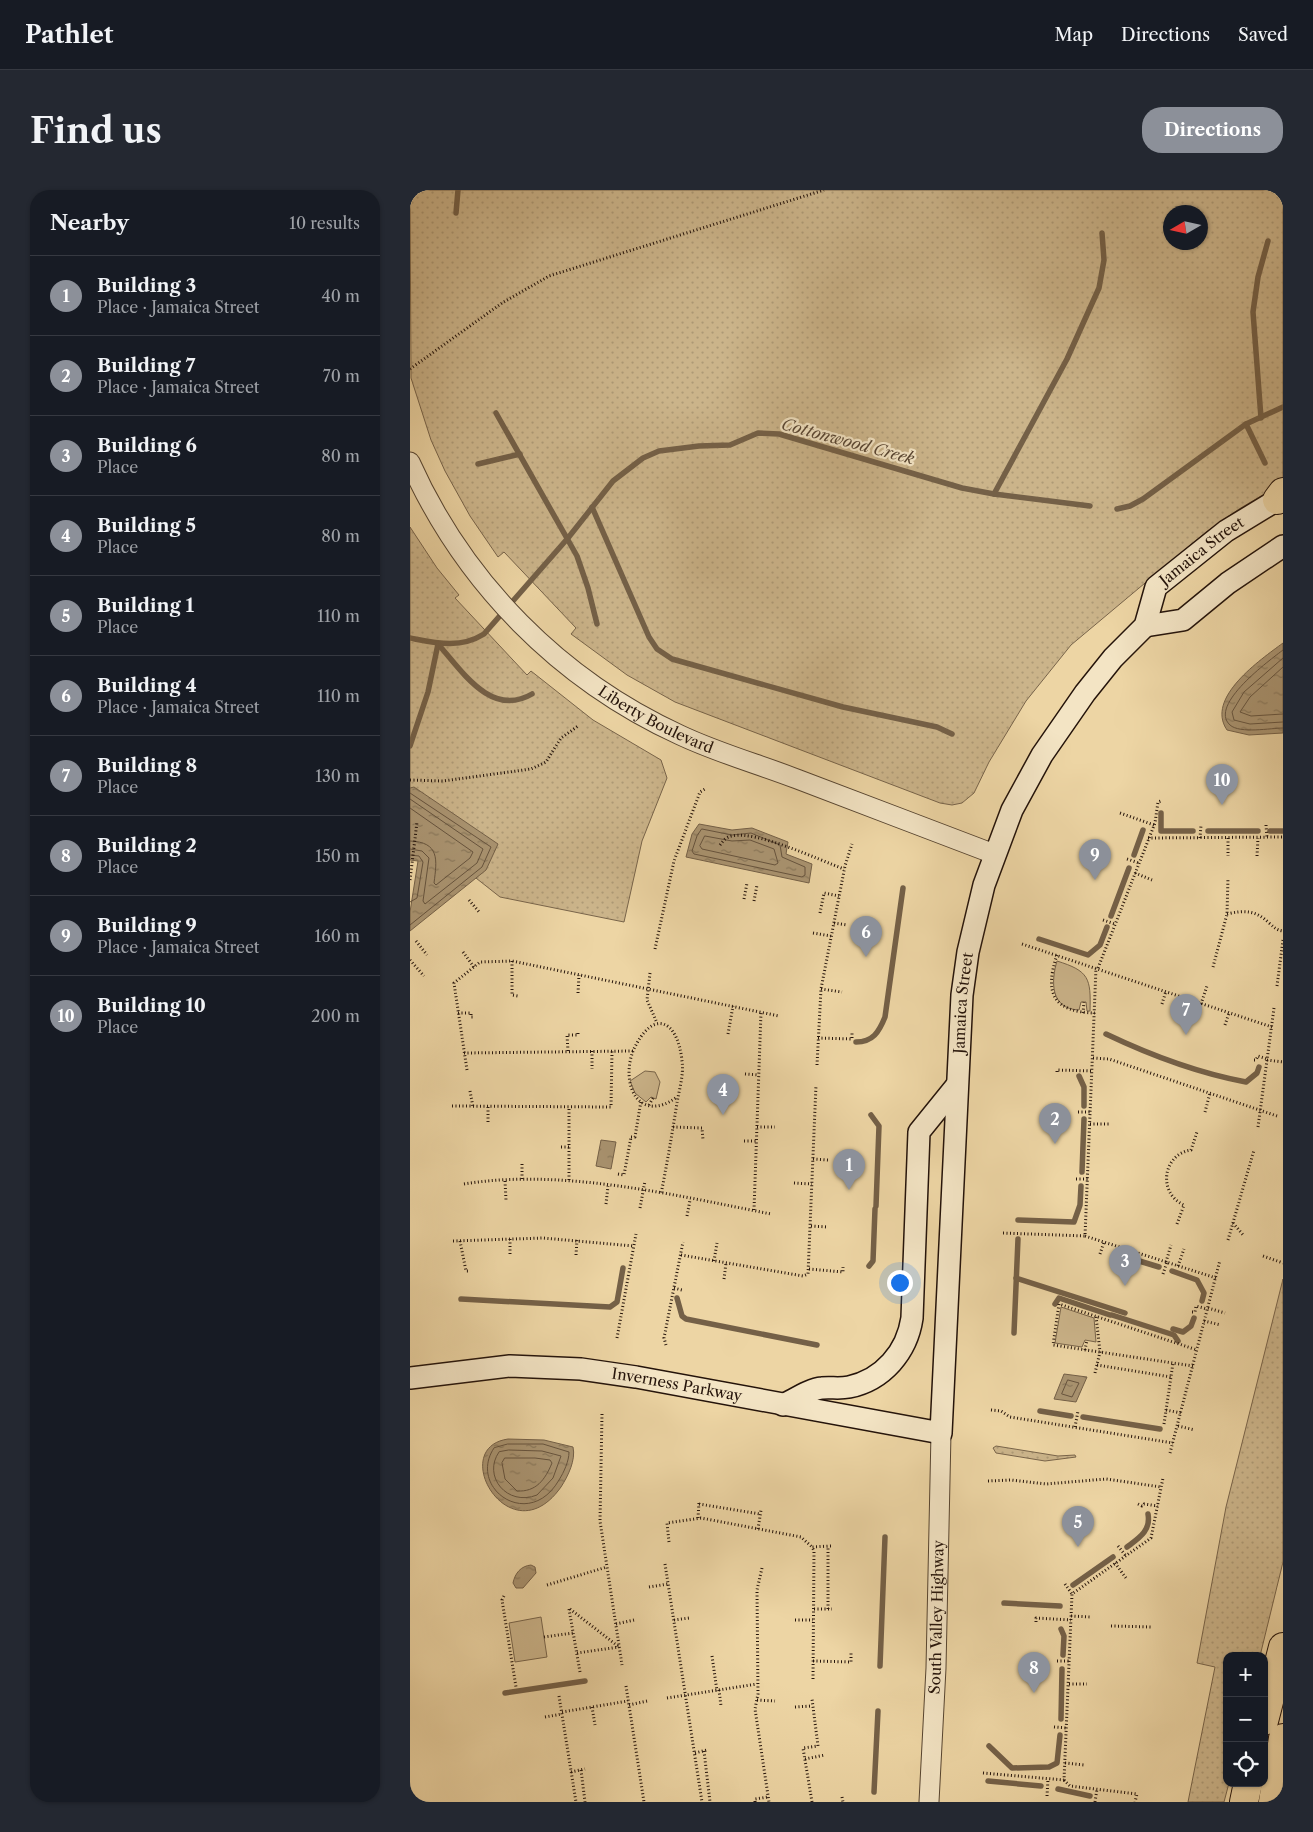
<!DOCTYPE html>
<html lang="en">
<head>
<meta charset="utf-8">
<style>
  :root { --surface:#171b24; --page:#242831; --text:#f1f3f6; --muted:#9ea1a6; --line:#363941; --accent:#8c9099 }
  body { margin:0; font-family:"Libre Caslon Text",serif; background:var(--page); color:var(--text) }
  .controls { position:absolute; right:15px; bottom:15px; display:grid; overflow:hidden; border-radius:10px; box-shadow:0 1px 4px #0004 }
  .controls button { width:45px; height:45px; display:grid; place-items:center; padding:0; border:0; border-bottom:1px solid var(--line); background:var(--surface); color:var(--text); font:25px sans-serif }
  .compass { position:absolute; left:753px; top:15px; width:45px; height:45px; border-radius:50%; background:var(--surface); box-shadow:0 1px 4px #0004; rotate:261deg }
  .you { position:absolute; left:489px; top:1092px; width:18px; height:18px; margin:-12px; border:4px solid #fff; border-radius:50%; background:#1a73e8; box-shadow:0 0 0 8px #1a73e833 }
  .badge { display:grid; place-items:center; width:32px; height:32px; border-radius:50%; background:var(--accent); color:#fff; font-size:16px; font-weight:700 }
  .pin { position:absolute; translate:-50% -41px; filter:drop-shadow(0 1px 2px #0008) }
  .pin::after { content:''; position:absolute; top:26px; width:18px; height:15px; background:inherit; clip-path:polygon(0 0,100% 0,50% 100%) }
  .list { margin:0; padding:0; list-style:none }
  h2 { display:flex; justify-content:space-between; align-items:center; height:65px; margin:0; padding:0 20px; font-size:21px }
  h2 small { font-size:16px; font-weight:400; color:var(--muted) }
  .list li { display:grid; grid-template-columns:32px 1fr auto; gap:15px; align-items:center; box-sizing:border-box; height:80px; padding:0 20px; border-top:1px solid var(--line) }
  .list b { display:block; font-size:19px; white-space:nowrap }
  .list p { margin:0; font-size:16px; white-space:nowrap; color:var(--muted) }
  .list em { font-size:16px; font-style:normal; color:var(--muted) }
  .icon { flex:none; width:28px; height:28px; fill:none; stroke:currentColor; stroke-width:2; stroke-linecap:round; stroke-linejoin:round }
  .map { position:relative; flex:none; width:873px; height:1612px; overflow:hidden; border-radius:20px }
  header { display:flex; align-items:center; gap:30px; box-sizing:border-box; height:70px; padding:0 25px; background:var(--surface); border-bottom:1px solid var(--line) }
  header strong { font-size:24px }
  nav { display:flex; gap:28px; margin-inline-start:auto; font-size:18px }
  .intro { display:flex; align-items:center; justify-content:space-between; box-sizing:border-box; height:120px; padding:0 30px }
  h1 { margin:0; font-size:35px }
  .button { padding:12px 22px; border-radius:20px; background:var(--accent); color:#fff; font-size:18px; font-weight:700 }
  main { display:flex; gap:30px; padding:0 30px }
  aside { flex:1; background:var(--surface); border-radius:20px; box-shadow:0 1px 4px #0004 }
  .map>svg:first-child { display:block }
  .grass { fill:url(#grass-dots); stroke:#78644a; fill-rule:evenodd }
  .green { fill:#cbb48a; stroke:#78644a }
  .water { fill:url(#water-ripples); stroke:#746047 }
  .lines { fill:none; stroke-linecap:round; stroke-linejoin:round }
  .shore { stroke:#66533d; stroke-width:1 }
  .stream { stroke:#746047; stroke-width:5.5 }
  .tertiary-casing { stroke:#564430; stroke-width:21 }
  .secondary-casing { stroke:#24130a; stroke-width:24 }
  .motorway-casing { stroke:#24130a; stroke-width:30 }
  .path { stroke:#24130a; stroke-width:3; stroke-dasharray:1 2.5; stroke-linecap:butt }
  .tertiary { stroke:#f3e4c4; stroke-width:19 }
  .secondary { stroke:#f3e4c4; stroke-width:21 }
  .motorway { stroke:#edd5a4; stroke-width:28 }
  .labels { text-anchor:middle; stroke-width:4.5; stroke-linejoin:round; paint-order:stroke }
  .street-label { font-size:15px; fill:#24130a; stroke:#f3e4c4 }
  .water-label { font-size:16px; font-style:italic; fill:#594633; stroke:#f3e4c4 }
</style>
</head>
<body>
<header>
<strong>Pathlet</strong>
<nav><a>Map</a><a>Directions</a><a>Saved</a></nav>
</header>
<div class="intro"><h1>Find us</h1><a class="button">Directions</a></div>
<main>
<aside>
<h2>Nearby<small>10 results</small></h2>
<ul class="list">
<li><span class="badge">1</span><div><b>Building 3</b><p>Place · Jamaica Street</p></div><em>40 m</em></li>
<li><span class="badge">2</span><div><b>Building 7</b><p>Place · Jamaica Street</p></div><em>70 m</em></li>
<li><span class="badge">3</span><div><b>Building 6</b><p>Place</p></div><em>80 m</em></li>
<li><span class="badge">4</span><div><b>Building 5</b><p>Place</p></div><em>80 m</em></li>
<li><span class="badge">5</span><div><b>Building 1</b><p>Place</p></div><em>110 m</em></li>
<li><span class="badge">6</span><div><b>Building 4</b><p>Place · Jamaica Street</p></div><em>110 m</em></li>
<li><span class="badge">7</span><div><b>Building 8</b><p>Place</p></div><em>130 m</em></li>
<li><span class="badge">8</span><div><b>Building 2</b><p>Place</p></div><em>150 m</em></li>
<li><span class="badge">9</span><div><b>Building 9</b><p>Place · Jamaica Street</p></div><em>160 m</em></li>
<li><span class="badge">10</span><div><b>Building 10</b><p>Place</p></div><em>200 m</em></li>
</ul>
</aside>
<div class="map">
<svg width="873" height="1612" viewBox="0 0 873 1612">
  <defs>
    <pattern id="grass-dots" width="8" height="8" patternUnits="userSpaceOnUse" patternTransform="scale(1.25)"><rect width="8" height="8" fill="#cbb48a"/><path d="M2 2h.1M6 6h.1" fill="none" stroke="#ae9a76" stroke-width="1.8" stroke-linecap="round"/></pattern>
    <pattern id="water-ripples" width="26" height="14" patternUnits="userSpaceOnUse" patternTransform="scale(1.25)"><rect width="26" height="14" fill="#a99370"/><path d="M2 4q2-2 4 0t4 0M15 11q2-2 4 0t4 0" fill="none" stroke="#89775a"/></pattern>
  </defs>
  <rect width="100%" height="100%" fill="#edd5a4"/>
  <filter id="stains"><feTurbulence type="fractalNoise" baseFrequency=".004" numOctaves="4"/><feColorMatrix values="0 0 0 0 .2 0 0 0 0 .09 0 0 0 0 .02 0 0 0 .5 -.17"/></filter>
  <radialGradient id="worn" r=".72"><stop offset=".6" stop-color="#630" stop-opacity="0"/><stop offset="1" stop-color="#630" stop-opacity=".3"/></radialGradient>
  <g class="grass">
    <path d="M0,0h873v293l-44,26 -33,23 -135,113 -45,56 -37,61 -15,31 -12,10 -10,2 -12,-2 -265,-101 -48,-27 -56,-41 5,-6 -72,-76 -6,5 -28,-41 -25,-45 -14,-31 -20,-62zM761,22h30v30h-30z"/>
    <polygon points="0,337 27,378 49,405 45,408 117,485 121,481 183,530 251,570 257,588 232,651 214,732 90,707 0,636"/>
    <polygon points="873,1089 873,1372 850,1466 817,1466 817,1593 819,1593 814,1612 778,1612 805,1477 787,1473 816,1317"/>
    <polygon points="586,1256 648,1266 665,1265 666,1267 635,1271 586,1263 583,1258"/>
  </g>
  <g class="green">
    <path d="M647,771c32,10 34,17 33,50h-3l-1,-9h-5l-2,8c-29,-1 -28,-29 -22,-49z"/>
    <polygon points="235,881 245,882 250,892 246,909 241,907 236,912 225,903 220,891"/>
    <polygon points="651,1117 684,1128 686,1152 675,1150 672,1157 645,1153"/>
    <polygon points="131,1427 137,1467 105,1472 99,1433"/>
  </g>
  <g class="water">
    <path d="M873,453v90l-34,2 -22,-5c-22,-32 33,-70 56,-87z"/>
    <polygon points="4,597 88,654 76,680 0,741 0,722 8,671 0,670 0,598"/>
    <polygon points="289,634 322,640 342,638 378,652 376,664 402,674 399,693 276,667 282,644"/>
    <polygon points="191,950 206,952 201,979 186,976"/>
    <polygon points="654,1184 677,1187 666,1212 644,1209"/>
    <path d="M98,1249l36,1 29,7c3,13 -5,29 -12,40 -50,71 -115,-39 -53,-48z"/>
    <path d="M121,1375l4,2 1,6 -13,15h-7l-3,-5c2,-10 8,-17 18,-18z"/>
  </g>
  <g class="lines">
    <g class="shore">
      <path d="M873,460c-13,10 -75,55 -53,75 10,9 41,3 53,3"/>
      <polyline points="873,468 834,502 822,522 824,530 840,534 873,532"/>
      <polyline points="873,477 840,507 830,522 841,526 873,524"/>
      <polyline points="0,603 81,657 72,677 0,735"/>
      <polyline points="0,609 73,659 67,673 15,714 13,711 19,668 12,661 0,659"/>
      <path d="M0,618l63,44 -3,6 -34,27 -2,-2c3,-23 6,-41 -24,-42"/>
      <polygon points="292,639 322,645 341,643 370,655 372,667 395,677 395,685 392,687 284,664 282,661 287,646"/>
      <polygon points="295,646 322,651 340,650 364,659 368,673 365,675 292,659 290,656"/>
      <polyline points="0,665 9,666 13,672 7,708 0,712"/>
      <polygon points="658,1190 669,1193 662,1207 652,1204"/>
      <path d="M98,1254h35l26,8c0,9 -5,20 -10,28 -30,52 -92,8 -65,-32z"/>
      <path d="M99,1260l33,1 19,5 -8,22 -16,17c-30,12 -55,-19 -38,-43z"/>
      <path d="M95,1268h30l15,2 2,3c-7,17 -16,29 -35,28l-12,-12 -3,-16z"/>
    </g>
    <g class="stream">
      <polyline points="46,23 48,0"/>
      <polyline points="86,223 167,366 178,398 187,434"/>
      <polyline points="851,228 843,122 848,87 858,51"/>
      <polyline points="836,234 855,273"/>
      <polyline points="68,274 110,264"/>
      <polyline points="584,304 657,169 689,98 694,70 692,43"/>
      <polyline points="182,317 239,447 247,459 262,469 433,517 527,537 542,544"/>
      <polyline points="707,319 720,316 733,309 836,234 873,217"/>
      <path d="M0,448c26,5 50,11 74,-4l84,-96 45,-57 30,-23 16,-7 40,-5 31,-1 28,-12 21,1 183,54 32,6 96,12"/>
      <path d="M28,454c24,27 53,74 94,50"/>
      <polyline points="0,556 18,502 28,454"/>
      <polyline points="751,623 751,641 783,641"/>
      <polyline points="798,641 848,641"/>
      <polyline points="860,641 873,641"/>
      <polyline points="724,665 733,640"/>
      <polyline points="701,726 719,678"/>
      <polyline points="629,749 678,765 690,755 697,737"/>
      <path d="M696,844c44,21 92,39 140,48l11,-9 2,-6"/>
      <path d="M446,852c17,0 23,-10 29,-25l18,-129"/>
      <polyline points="669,886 674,897 674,916"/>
      <polyline points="461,925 469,936 466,1016"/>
      <polyline points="672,982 674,929"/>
      <polyline points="608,1030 664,1032 670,1015 671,996"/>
      <polyline points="713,1066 749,1077"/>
      <polyline points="459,1076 463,1071 465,1019"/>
      <polyline points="762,1081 787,1090 794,1103 792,1111"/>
      <polyline points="606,1088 715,1123"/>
      <polyline points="267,1108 272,1126 276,1129 407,1155"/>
      <polyline points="51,1109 200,1117 207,1112 213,1078"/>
      <polyline points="645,1114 649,1108 700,1125"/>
      <polyline points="702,1125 764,1145 768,1151"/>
      <polyline points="763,1139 773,1142 781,1136 784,1128"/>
      <polyline points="604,1143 608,1049"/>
      <polyline points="630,1221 661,1226"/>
      <polyline points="673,1227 750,1239"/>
      <path d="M717,1357c12,-9 24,-16 21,-33"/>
      <polyline points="663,1395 703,1367"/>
      <polyline points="594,1413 650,1416"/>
      <polyline points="651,1439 654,1446 653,1465"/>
      <polyline points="470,1476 475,1347"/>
      <polyline points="95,1503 175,1491"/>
      <polyline points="651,1529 652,1479"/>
      <polyline points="579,1556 602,1578 639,1577 647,1573 650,1545"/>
      <polyline points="578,1591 631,1596"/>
      <polyline points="648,1599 680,1606"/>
      <polyline points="464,1602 468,1521"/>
    </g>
    <defs>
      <g id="tertiary">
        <path id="s1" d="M0,272c54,121 150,218 270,273 38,18 78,29 117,44 66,25 131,50 197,75"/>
        <path id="s2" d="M519,1612l7,-134 5,-235"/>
      </g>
      <g id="secondary">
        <polyline points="735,436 773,430 818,393 873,356"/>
        <path id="s3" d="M0,1188l100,-12 71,3 55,8 305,56 21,-438 6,-43 16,-67 28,-75 30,-55 43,-62 28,-35 32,-32 11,-39 70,-56 51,-31 6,-1"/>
        <path d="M373,1215c11,-5 27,-16 39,-17 9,-1 17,1 27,-1 34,-7 58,-35 63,-69l7,-186 38,-47"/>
      </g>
      <g id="motorway">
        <polyline points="867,310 873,302"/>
        <polyline points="854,1531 873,1457"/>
        <polyline points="834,1612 838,1593"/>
        <polyline points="863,1612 873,1548"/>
      </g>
    </defs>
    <use href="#tertiary" class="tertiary-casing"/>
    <use href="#secondary" class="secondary-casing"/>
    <use href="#motorway" class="motorway-casing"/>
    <g class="path">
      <polyline points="0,179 92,113 139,86 414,0"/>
      <polyline points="0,590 33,591 121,579 136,572 151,548 168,536"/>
      <polyline points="710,623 744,635"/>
      <polyline points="856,635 857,648"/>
      <polyline points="738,648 873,647"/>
      <polyline points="790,648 791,635"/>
      <polyline points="818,648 818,666"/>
      <path d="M310,655c3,-4 6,-8 12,-9 24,-6 87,24 112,33"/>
      <polyline points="847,666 848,648"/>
      <polyline points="717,669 729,673"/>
      <polyline points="725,683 742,690"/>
      <polyline points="0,690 7,632"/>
      <polyline points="334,709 337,693"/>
      <polyline points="59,710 70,723"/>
      <polyline points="344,711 347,695"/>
      <polyline points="410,723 414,703 429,706"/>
      <path d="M817,724c17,-4 29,-4 42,9 5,4 7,7 14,8"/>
      <polyline points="693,730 705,734"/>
      <polyline points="424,733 437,735"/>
      <polyline points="403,743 421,746"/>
      <polyline points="6,751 17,765"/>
      <polyline points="612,754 862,837"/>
      <polyline points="245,759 264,671 290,602 295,599"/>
      <polyline points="53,762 64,777"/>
      <path d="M647,765c-13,38 -4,57 38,58"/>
      <polyline points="0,770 14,786"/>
      <polyline points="102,771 102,805 108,806"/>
      <polyline points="803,777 817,724 818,688"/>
      <polyline points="688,778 745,633 748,612 751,611"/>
      <polyline points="240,783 237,810 247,833"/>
      <polyline points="867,796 873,750"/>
      <polyline points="411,799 432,802"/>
      <polyline points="168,803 169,785"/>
      <polyline points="752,814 756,801"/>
      <polyline points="791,814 797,796"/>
      <polyline points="48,823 61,823 61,827 63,827"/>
      <polyline points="673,823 674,812"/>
      <polyline points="815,835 819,823"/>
      <polyline points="318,844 323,816"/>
      <polyline points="408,848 442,849 442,843"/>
      <polyline points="158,861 157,845 168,845 168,843"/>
      <polyline points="182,861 182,879"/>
      <path d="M223,861c-13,35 7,73 44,46"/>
      <path d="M54,863l169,-2c20,-44 45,-31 49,10 2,14 -3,29 -5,42 -5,31 -10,61 -16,91"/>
      <polyline points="683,868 699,869 867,926"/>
      <polyline points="844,870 846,870 848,866 857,869"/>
      <polyline points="857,870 873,872"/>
      <polyline points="407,875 411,799 435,676 442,654"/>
      <polyline points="57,880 44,793 70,772 102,771 369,826"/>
      <polyline points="647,882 647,880 682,881"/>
      <polyline points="335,884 349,885"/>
      <polyline points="60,901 63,917"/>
      <polyline points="239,915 243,908"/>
      <polyline points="42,916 201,917 202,861"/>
      <polyline points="78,917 78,933"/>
      <polyline points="668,922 681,922"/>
      <polyline points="795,922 800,903"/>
      <polyline points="680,934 699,934"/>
      <polyline points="263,937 292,938 293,950"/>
      <polyline points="347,937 365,937"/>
      <polyline points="848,937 864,818"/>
      <polyline points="221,947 225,947 231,911"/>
      <polyline points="334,951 346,951"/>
      <polyline points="151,957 159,957"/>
      <polyline points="403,969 418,970"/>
      <polyline points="112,974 112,990"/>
      <polyline points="208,984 214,985 221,947"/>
      <polyline points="666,989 678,989"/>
      <polyline points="159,990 159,917"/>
      <polyline points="95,991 96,1010"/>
      <polyline points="384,993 402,994"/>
      <path d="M54,994c98,-16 210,11 307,30"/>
      <polyline points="196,1014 198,996"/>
      <polyline points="230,1018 235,991"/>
      <polyline points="344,1020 351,822"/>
      <polyline points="277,1026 280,1010"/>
      <polyline points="823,1033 834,1046"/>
      <path d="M767,1034l7,-19c-27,-12 -21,-51 7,-55l6,-18"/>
      <polyline points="401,1036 418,1037"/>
      <polyline points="593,1043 675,1046 686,778"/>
      <polyline points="675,1046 806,1088"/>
      <polyline points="818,1050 844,960"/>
      <polyline points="43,1051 133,1048 223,1056"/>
      <polyline points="50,1051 56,1081 59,1081"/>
      <polyline points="100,1064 100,1048"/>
      <polyline points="690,1064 694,1052"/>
      <polyline points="166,1065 167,1050"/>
      <polyline points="271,1065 393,1086 398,1084 406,895"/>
      <polyline points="853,1066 873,1073"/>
      <polyline points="304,1071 307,1053"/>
      <polyline points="756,1072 761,1055"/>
      <polyline points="768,1076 774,1059"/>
      <polyline points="399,1079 433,1082 433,1077"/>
      <polyline points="753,1084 757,1072"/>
      <polyline points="314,1089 316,1073"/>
      <polyline points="264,1098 272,1100"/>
      <polyline points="798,1118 815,1123"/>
      <polyline points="782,1122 785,1122 786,1116 797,1119"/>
      <polyline points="794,1131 811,1135"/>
      <polyline points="207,1148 226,1044"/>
      <polyline points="256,1155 254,1148 273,1052"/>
      <polyline points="675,1160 677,1150"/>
      <polyline points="687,1175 761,1187"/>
      <polyline points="783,1176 643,1155 649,1114 787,1160"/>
      <polyline points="685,1183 690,1162 686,1126"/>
      <polyline points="581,1220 591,1221 600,1227 763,1253"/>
      <polyline points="756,1220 771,1223"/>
      <polyline points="192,1224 190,1331 212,1475"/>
      <polyline points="754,1234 763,1173"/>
      <polyline points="768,1236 785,1240"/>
      <polyline points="665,1237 668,1221"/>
      <polyline points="760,1263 810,1070"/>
      <polyline points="578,1291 601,1290 636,1294 696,1289 751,1297"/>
      <polyline points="289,1314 350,1324"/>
      <polyline points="728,1314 732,1316 734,1314 748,1316"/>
      <polyline points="288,1328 289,1312"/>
      <polyline points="348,1339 351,1320"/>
      <polyline points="259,1352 257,1333 291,1328 391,1347 402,1357"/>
      <polyline points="708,1356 716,1366"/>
      <polyline points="705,1373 716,1388"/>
      <polyline points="255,1374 292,1612"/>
      <polyline points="352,1378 347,1400 348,1504 345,1519 359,1612"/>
      <polyline points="655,1394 662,1404"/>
      <polyline points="137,1395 197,1377"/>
      <polyline points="239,1397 258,1394"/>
      <polyline points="94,1406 92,1410 106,1497"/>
      <polyline points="159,1419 170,1482"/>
      <polyline points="160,1419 209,1457"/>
      <polyline points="404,1419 422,1419"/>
      <polyline points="418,1419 418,1356"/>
      <polyline points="661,1426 681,1427"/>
      <polyline points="264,1430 279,1428"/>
      <polyline points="385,1430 403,1430"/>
      <polyline points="626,1432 626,1428 661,1430"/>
      <polyline points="206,1434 224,1430"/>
      <polyline points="701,1436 742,1437"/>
      <polyline points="134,1447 163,1443"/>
      <polyline points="167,1463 209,1457"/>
      <polyline points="302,1466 307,1501"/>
      <polyline points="403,1471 441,1472 441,1461"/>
      <polyline points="647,1471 659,1471"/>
      <polyline points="403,1489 404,1361 402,1357 421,1356"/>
      <polyline points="659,1494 677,1494"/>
      <polyline points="216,1496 234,1612"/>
      <polyline points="309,1500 311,1516"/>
      <polyline points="149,1506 166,1612"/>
      <polyline points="257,1508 347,1494"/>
      <polyline points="347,1510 365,1511"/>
      <polyline points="219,1515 237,1511"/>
      <polyline points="182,1517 185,1535"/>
      <polyline points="385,1517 402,1516"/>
      <polyline points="152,1522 218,1511"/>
      <polyline points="135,1527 152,1524"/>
      <polyline points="644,1537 657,1538"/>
      <polyline points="294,1561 300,1612"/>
      <polyline points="285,1563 297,1560"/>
      <polyline points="395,1569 415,1565"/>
      <polyline points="655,1573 674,1575"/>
      <polyline points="171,1580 175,1612"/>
      <polyline points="161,1582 175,1579"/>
      <polyline points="573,1583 654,1590 662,1404 741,1348 753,1288"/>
      <polyline points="654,1590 660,1596 727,1604 725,1612"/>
      <polyline points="637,1606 638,1589"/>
      <polyline points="432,1607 433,1612"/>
      <polyline points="345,1612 345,1609 358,1607"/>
      <polyline points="402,1612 393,1558 408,1556 402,1509"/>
      <polyline points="685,1612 687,1599"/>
    </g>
    <use href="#tertiary" class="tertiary"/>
    <use href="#secondary" class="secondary"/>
    <use href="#motorway" class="motorway"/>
  </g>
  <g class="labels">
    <g class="street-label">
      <text dy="5" stroke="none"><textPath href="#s3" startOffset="1495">Jamaica Street</textPath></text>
      <text dy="5" stroke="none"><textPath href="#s1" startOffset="364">Liberty Boulevard</textPath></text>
      <text dy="5" stroke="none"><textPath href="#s3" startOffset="968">Jamaica Street</textPath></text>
      <text dy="5" stroke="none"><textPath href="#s3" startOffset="269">Inverness Parkway</textPath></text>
      <text dy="5" stroke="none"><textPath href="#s2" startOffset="185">South Valley Highway</textPath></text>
    </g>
    <g class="water-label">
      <text transform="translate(438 251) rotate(15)" y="6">Cottonwood Creek</text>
    </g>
  </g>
  <rect width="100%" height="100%" filter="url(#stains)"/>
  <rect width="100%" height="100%" fill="url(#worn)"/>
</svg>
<div class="controls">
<button>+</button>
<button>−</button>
<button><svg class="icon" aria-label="locate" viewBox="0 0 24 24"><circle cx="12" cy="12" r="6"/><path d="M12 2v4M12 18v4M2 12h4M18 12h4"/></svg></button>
</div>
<svg class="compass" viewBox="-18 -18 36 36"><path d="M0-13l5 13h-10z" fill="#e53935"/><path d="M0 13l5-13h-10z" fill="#9ea1a6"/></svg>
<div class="you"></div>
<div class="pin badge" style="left:439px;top:1000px">1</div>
<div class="pin badge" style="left:645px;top:954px">2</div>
<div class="pin badge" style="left:715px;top:1096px">3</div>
<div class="pin badge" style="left:313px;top:925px">4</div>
<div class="pin badge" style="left:668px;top:1357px">5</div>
<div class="pin badge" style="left:456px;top:767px">6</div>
<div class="pin badge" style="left:776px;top:845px">7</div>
<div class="pin badge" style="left:624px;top:1503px">8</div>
<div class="pin badge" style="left:685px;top:690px">9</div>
<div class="pin badge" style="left:812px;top:615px">10</div>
</div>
</main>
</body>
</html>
